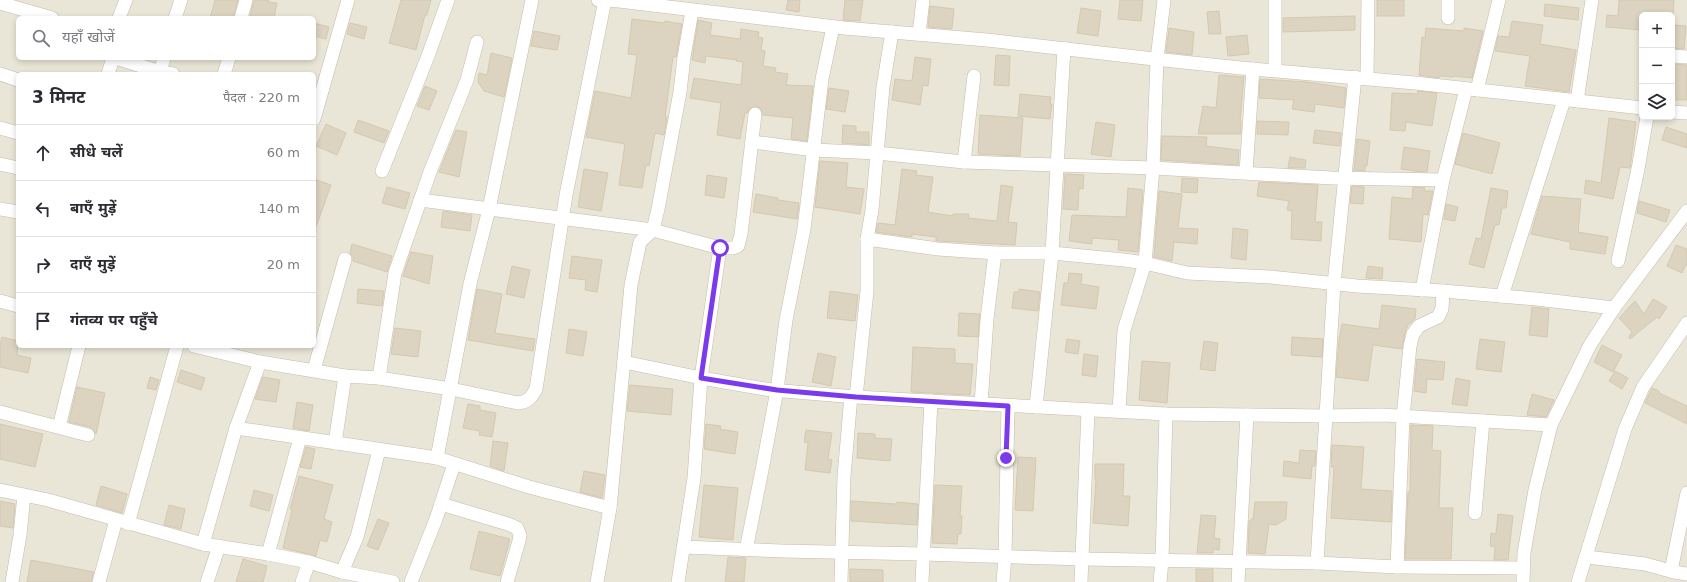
<!DOCTYPE html>
<html lang="hi">
<head>
<meta charset="utf-8">
<style>
  :root { --surface:#fff; --page:#f2f2f3; --text:#2b2b33; --muted:#7c7c81; --line:#e1e1e2 }
  body { margin:0; font-family:"DejaVu Sans","Noto Sans Devanagari",sans-serif; background:var(--page); color:var(--text) }
  .controls { position:absolute; right:12px; top:12px; display:grid; overflow:hidden; border-radius:6px; box-shadow:0 2px 6px #0003 }
  .controls button { width:36px; height:36px; display:grid; place-items:center; padding:0; border:0; border-bottom:1px solid var(--line); background:var(--surface); color:var(--text); font:20px sans-serif }
  .stop { position:absolute; width:12px; height:12px; margin:-9px; border:3px solid #7c3aed; border-radius:50%; background:#fff }
  .stop.end { background:#7c3aed; border-color:#fff; box-shadow:0 1px 4px #0008 }
  .list { margin:0; padding:0; list-style:none }
  h2 { display:flex; justify-content:space-between; align-items:center; height:52px; margin:0; padding:0 16px; font-size:17px }
  h2 small { font-size:13px; font-weight:400; color:var(--muted) }
  .list li { display:grid; grid-template-columns:26px 1fr auto; gap:12px; align-items:center; box-sizing:border-box; height:56px; padding:0 16px; border-top:1px solid var(--line) }
  .list b { display:block; font-size:15px; white-space:nowrap }
  .list em { font-size:13px; font-style:normal; color:var(--muted) }
  .icon { flex:none; width:22px; height:22px; fill:none; stroke:currentColor; stroke-width:2; stroke-linecap:round; stroke-linejoin:round }
  .map { position:relative; flex:none; width:1687px; height:582px; overflow:hidden }
  .search { position:absolute; background:var(--surface); box-shadow:0 2px 6px #0003; left:16px; top:16px; width:300px; height:44px; display:flex; align-items:center; gap:10px; box-sizing:border-box; padding:0 14px; border-radius:6px; color:var(--muted); font-size:15px }
  .panel { position:absolute; background:var(--surface); box-shadow:0 2px 6px #0003; left:16px; top:72px; width:300px; height:276px; border-radius:6px }
  .map>svg:first-child { display:block }
  .residential { fill:#eae6d7; fill-rule:evenodd }
  .building { fill:#dcd3c0; stroke:#d4c9b0 }
  .lines { fill:none; stroke-linecap:round; stroke-linejoin:round }
  .minor-casing { stroke:#c3bcaa; stroke-width:14 }
  .minor { stroke:#fff; stroke-width:13 }
  .route { stroke:#7c3aed; stroke-width:5 }
</style>
</head>
<body>
<div class="map">
<svg width="1687" height="582" viewBox="0 0 1687 582">
  <rect width="100%" height="100%" fill="#f6f3e9"/>
  <path class="residential" d="M0,0h1687v582h-1687zM1642,15h30v102h-30zM18,18h296v40h-296zM18,74h296v272h-296z"/>
  <g class="building">
    <polygon points="215,0 238,0 233,18 210,18"/>
    <polygon points="254,0 269,0 268,2 277,3 274,18 259,18 250,16"/>
    <polygon points="401,0 431,0 427,15 425,15 416,50 389,43"/>
    <polygon points="788,0 800,0 799,12 786,10"/>
    <polygon points="845,0 863,0 860,21 843,20"/>
    <polygon points="1120,0 1143,0 1141,21 1118,19"/>
    <rect x="1377" y="0" width="27" height="16"/>
    <polygon points="1619,0 1674,0 1673,15 1642,14 1642,30 1606,27 1607,15 1618,16"/>
    <polygon points="1545,4 1579,8 1578,20 1544,16"/>
    <polygon points="930,6 954,9 952,29 928,27"/>
    <polygon points="1081,8 1101,11 1098,36 1077,33"/>
    <polygon points="1219,11 1221,34 1209,34 1207,12"/>
    <polygon points="1355,16 1355,30 1283,32 1283,18"/>
    <polygon points="632,19 665,23 665,21 682,24 676,57 673,57 665,117 667,117 664,135 655,133 649,166 646,165 642,188 619,185 625,144 586,137 595,91 631,98 637,55 628,54"/>
    <polygon points="698,20 712,23 710,35 740,39 741,29 759,32 758,37 763,38 761,50 765,51 763,66 776,68 775,72 788,74 786,85 813,86 807,141 791,139 793,118 763,115 760,108 756,106 749,109 747,113 745,113 740,139 717,135 721,103 690,98 694,78 741,85 743,62 736,61 737,60 706,56 705,63 692,60"/>
    <polygon points="1512,21 1543,25 1540,44 1576,50 1569,92 1525,86 1530,56 1495,51 1498,36 1509,37"/>
    <polygon points="314,23 329,27 326,39 314,36"/>
    <polygon points="350,23 367,27 364,39 347,34"/>
    <polygon points="1672,25 1686,26 1684,49 1672,48"/>
    <polygon points="1169,28 1194,32 1192,55 1166,52"/>
    <polygon points="1426,28 1464,31 1464,28 1483,31 1472,78 1454,76 1454,77 1440,76 1439,78 1419,75 1422,37 1425,38"/>
    <polygon points="534,31 560,36 557,50 531,46"/>
    <polygon points="1247,35 1249,54 1228,56 1226,37"/>
    <polygon points="491,53 512,58 504,97 484,91 478,82 479,73 487,75"/>
    <polygon points="996,55 1010,56 1009,86 994,85"/>
    <polygon points="915,57 931,59 928,86 923,85 920,105 892,100 895,79 912,81"/>
    <polygon points="1672,64 1687,65 1687,100 1672,100"/>
    <polygon points="1219,75 1244,77 1240,121 1241,121 1241,134 1198,134 1203,106 1216,108"/>
    <polygon points="1260,79 1308,82 1346,88 1344,108 1315,104 1314,112 1292,109 1294,100 1259,98"/>
    <polygon points="425,86 437,91 429,110 417,106"/>
    <polygon points="829,88 849,91 845,112 826,109"/>
    <polygon points="1418,91 1437,93 1432,126 1406,122 1405,131 1390,130 1392,93 1417,94"/>
    <polygon points="1020,94 1051,97 1050,104 1052,104 1050,119 1018,116"/>
    <polygon points="980,115 1023,118 1020,156 978,154"/>
    <polygon points="1609,118 1636,122 1630,168 1620,167 1613,199 1584,193 1586,180 1601,183"/>
    <polygon points="358,120 389,131 384,143 354,132"/>
    <polygon points="1257,121 1289,122 1288,135 1257,134"/>
    <polygon points="1096,122 1115,125 1111,157 1091,154"/>
    <polygon points="326,124 346,133 337,155 316,146"/>
    <polygon points="843,125 856,126 856,132 869,132 869,145 842,143"/>
    <polygon points="1666,127 1687,134 1687,148 1662,140"/>
    <polygon points="456,130 467,132 459,177 439,172"/>
    <polygon points="1315,130 1341,133 1340,146 1313,143"/>
    <polygon points="1463,133 1500,143 1492,174 1455,164"/>
    <polygon points="1162,136 1207,137 1206,146 1239,150 1238,165 1161,160"/>
    <polygon points="1357,139 1370,141 1367,166 1365,166 1365,171 1354,170"/>
    <polygon points="1404,147 1430,151 1427,172 1414,171 1401,169"/>
    <polygon points="1290,157 1306,160 1305,168 1288,168"/>
    <polygon points="820,161 848,163 846,187 864,189 860,214 815,207"/>
    <polygon points="584,169 608,173 601,211 578,207"/>
    <polygon points="902,169 917,171 916,175 933,177 928,212 953,216 953,214 969,214 968,218 997,221 1001,185 1013,187 1008,222 1017,223 1015,245 939,241 936,241 936,237 912,234 912,237 876,232 878,223 895,225"/>
    <polygon points="1065,174 1084,175 1083,189 1079,188 1078,210 1063,209"/>
    <polygon points="707,175 727,178 724,198 705,195"/>
    <polygon points="1182,178 1198,179 1197,193 1181,192"/>
    <polygon points="314,179 331,185 316,227 314,226"/>
    <polygon points="1259,182 1318,185 1315,222 1322,222 1321,241 1291,239 1292,211 1287,210 1289,201 1257,196"/>
    <polygon points="1352,186 1364,187 1363,204 1350,203"/>
    <polygon points="387,187 410,193 405,209 382,203"/>
    <polygon points="1413,187 1425,188 1424,191 1433,191 1428,215 1423,214 1421,242 1389,239 1392,197 1412,199"/>
    <polygon points="1128,188 1143,190 1138,252 1118,250 1119,240 1092,238 1092,244 1069,241 1072,215 1126,217"/>
    <polygon points="1491,188 1508,191 1506,208 1502,208 1499,225 1495,225 1484,268 1469,264 1476,238 1481,239"/>
    <polygon points="1159,191 1182,194 1178,228 1198,229 1197,244 1174,242 1172,261 1154,257"/>
    <polygon points="756,194 778,198 778,200 799,203 797,219 753,212"/>
    <polygon points="1542,196 1581,199 1578,232 1608,237 1605,254 1570,249 1570,242 1531,234"/>
    <polygon points="1639,201 1670,210 1666,222 1637,213"/>
    <polygon points="1446,204 1458,207 1455,221 1444,219"/>
    <polygon points="443,211 472,215 470,231 441,227"/>
    <polygon points="1233,228 1248,230 1246,260 1231,258"/>
    <polygon points="352,244 392,256 387,272 353,261 353,257 350,253"/>
    <polygon points="1676,245 1687,249 1687,263 1682,273 1667,266"/>
    <polygon points="411,252 433,256 429,284 403,276"/>
    <polygon points="572,256 602,260 597,292 585,290 586,280 569,278"/>
    <polygon points="512,266 530,270 524,298 506,294"/>
    <polygon points="1368,266 1383,268 1382,279 1366,278"/>
    <polygon points="1069,273 1082,274 1081,284 1099,287 1096,309 1061,305 1064,283 1068,283"/>
    <polygon points="358,289 384,291 382,306 357,303"/>
    <polygon points="477,289 502,294 495,333 535,339 533,351 468,340"/>
    <polygon points="1019,289 1040,292 1038,311 1012,308 1014,292 1019,292"/>
    <polygon points="830,291 858,295 855,321 827,318"/>
    <polygon points="1653,299 1667,307 1659,319 1657,317 1630,339 1629,337 1632,332 1619,318 1635,301 1644,314"/>
    <polygon points="1382,305 1416,309 1415,319 1408,325 1405,332 1402,349 1373,345 1368,381 1336,377 1339,340 1342,324 1379,329"/>
    <polygon points="1532,307 1549,309 1547,337 1529,335"/>
    <polygon points="959,313 980,314 978,337 958,336"/>
    <polygon points="395,328 421,331 418,357 391,354"/>
    <polygon points="569,329 587,332 583,356 566,353"/>
    <polygon points="2,337 18,341 17,355 31,358 28,373 0,367 0,344"/>
    <polygon points="1292,337 1323,339 1322,357 1291,355"/>
    <polygon points="1067,339 1080,341 1078,354 1065,352"/>
    <polygon points="1480,339 1505,342 1501,372 1476,369"/>
    <polygon points="1204,341 1218,343 1215,371 1200,369"/>
    <polygon points="1602,345 1622,355 1613,372 1594,362"/>
    <polygon points="913,347 955,349 955,363 973,364 970,395 911,392"/>
    <polygon points="818,353 836,357 831,386 812,382"/>
    <polygon points="1084,354 1098,356 1096,377 1082,375"/>
    <polygon points="1417,359 1445,362 1443,380 1427,379 1426,393 1414,391"/>
    <polygon points="1142,361 1170,363 1167,403 1139,400"/>
    <polygon points="181,370 205,378 201,390 177,382"/>
    <polygon points="1615,371 1628,378 1622,389 1609,381"/>
    <polygon points="150,377 159,380 156,390 147,388"/>
    <polygon points="263,377 280,380 276,402 255,399"/>
    <polygon points="1456,378 1470,381 1467,406 1452,404"/>
    <polygon points="630,385 673,389 671,415 627,411"/>
    <polygon points="77,387 105,393 96,434 90,427 69,422"/>
    <polygon points="1652,388 1659,391 1659,393 1687,406 1687,424 1645,403"/>
    <polygon points="1532,394 1554,400 1546,417 1527,415"/>
    <polygon points="297,402 313,405 309,431 293,428"/>
    <polygon points="468,404 480,406 480,410 496,413 492,437 479,435 480,431 463,428"/>
    <polygon points="0,424 43,434 35,467 0,459"/>
    <polygon points="706,424 721,426 720,429 738,432 735,454 704,449"/>
    <polygon points="1411,425 1433,426 1432,450 1441,451 1439,508 1453,508 1451,559 1405,559 1408,492 1410,492"/>
    <polygon points="806,430 832,433 828,459 832,460 830,473 805,470 808,443 804,442"/>
    <polygon points="858,433 875,434 875,438 892,439 890,461 857,458"/>
    <polygon points="493,441 508,443 504,471 490,466"/>
    <polygon points="1332,445 1364,447 1361,489 1392,491 1391,522 1331,518 1334,467 1331,467"/>
    <polygon points="306,447 315,449 311,469 300,467"/>
    <polygon points="1300,450 1316,451 1315,466 1312,466 1311,479 1283,476 1284,461 1299,463"/>
    <polygon points="1018,457 1036,458 1033,511 1015,510"/>
    <polygon points="1095,464 1124,464 1123,496 1130,496 1128,526 1093,523 1096,479 1095,479"/>
    <polygon points="584,471 605,475 602,498 580,492"/>
    <polygon points="299,476 333,485 324,519 332,522 327,542 320,540 316,556 283,548 292,510 290,509"/>
    <polygon points="704,485 738,488 733,540 699,537"/>
    <polygon points="935,485 962,486 960,516 962,516 961,534 958,534 957,544 932,543"/>
    <polygon points="101,486 127,494 122,513 96,505"/>
    <polygon points="254,490 273,495 269,511 250,506"/>
    <polygon points="0,501 15,504 13,528 0,526"/>
    <polygon points="851,501 896,504 897,502 918,504 917,525 851,521"/>
    <polygon points="1255,502 1287,502 1286,519 1276,525 1269,524 1265,554 1248,553 1249,521 1253,519"/>
    <polygon points="169,505 185,509 181,529 164,525"/>
    <polygon points="1498,514 1513,516 1508,560 1494,560 1495,547 1490,546 1491,533 1496,534"/>
    <polygon points="1201,515 1216,516 1214,538 1220,539 1219,550 1213,549 1213,553 1197,553"/>
    <polygon points="378,519 389,523 378,550 367,546"/>
    <polygon points="479,531 510,539 500,576 470,569"/>
    <polygon points="728,557 746,558 744,582 725,582"/>
    <polygon points="243,559 267,566 263,582 236,582"/>
    <polygon points="31,560 94,572 91,582 27,582"/>
    <polygon points="850,569 883,570 883,582 850,582"/>
    <rect x="1196" y="569" width="17" height="13"/>
  </g>
  <g class="lines">
    <defs>
      <g id="minor">
        <polyline points="598,0 619,1 844,28 987,40 1154,59 1241,68 1415,83 1642,108"/>
        <polyline points="1275,0 1275,70"/>
        <polyline points="0,3 52,18"/>
        <polyline points="119,18 126,0"/>
        <polyline points="175,18 181,0"/>
        <polyline points="241,18 246,0"/>
        <polyline points="1448,18 1448,0"/>
        <polyline points="919,34 923,0"/>
        <polyline points="1672,56 1687,57"/>
        <polyline points="116,58 160,72 173,74"/>
        <polyline points="160,72 164,58"/>
        <polyline points="0,74 18,80"/>
        <polyline points="108,74 113,58"/>
        <polyline points="224,74 229,58"/>
        <polyline points="1367,78 1368,0"/>
        <polyline points="1477,90 1499,0"/>
        <polyline points="1577,101 1592,0"/>
        <polyline points="1672,112 1687,113"/>
        <polyline points="314,119 348,0"/>
        <polyline points="0,128 18,133"/>
        <polyline points="753,142 814,150 877,153 964,162 1153,168 1332,178 1443,180"/>
        <polyline points="964,162 974,76"/>
        <polyline points="0,164 18,168"/>
        <polyline points="382,171 428,56 448,0"/>
        <polyline points="1246,172 1253,69"/>
        <polyline points="420,200 653,230 720,248 733,248 738,246 741,234 755,114"/>
        <polyline points="0,209 18,212"/>
        <polyline points="867,239 938,249 995,253 1052,253 1124,260 1145,263 1187,273 1270,277 1357,286 1443,291 1536,299 1614,308"/>
        <polyline points="1618,261 1638,169 1647,117"/>
        <polyline points="1422,290 1443,180 1466,89"/>
        <polyline points="1502,296 1564,100"/>
        <polyline points="0,301 18,306"/>
        <path d="M194,346l66,16 85,14 34,2 72,11 67,14c10,-1 13,-5 18,-14l30,-194 39,-195"/>
        <polyline points="624,362 701,378 771,390 856,397 1166,414 1326,416 1382,415 1551,425"/>
        <polyline points="314,370 345,259"/>
        <polyline points="379,378 395,273 430,172 467,80 477,42"/>
        <polyline points="856,397 867,291 867,239 872,210 883,87 892,32"/>
        <polyline points="981,404 987,319 995,253"/>
        <polyline points="1036,407 1052,253 1064,48"/>
        <polyline points="1119,411 1124,330 1145,263 1153,168 1157,59 1164,0"/>
        <polyline points="0,412 88,435"/>
        <polyline points="59,427 79,346"/>
        <polyline points="236,428 437,458 529,487 610,508"/>
        <polyline points="335,443 345,376"/>
        <polyline points="437,458 470,284 489,209 532,0"/>
        <polyline points="0,490 48,500 203,544 268,554 309,562 342,572 393,582"/>
        <polyline points="441,504 508,524 517,528 520,535 519,541 507,582"/>
        <polyline points="1475,513 1483,421"/>
        <polyline points="128,524 177,346"/>
        <polyline points="203,544 236,428 260,362"/>
        <polyline points="683,547 782,551 923,554 1083,559 1317,563 1397,567 1523,568"/>
        <polyline points="746,550 762,470 777,390 786,320 804,229 822,79 833,27"/>
        <polyline points="268,554 300,438"/>
        <polyline points="1587,557 1645,564 1674,572 1687,574"/>
        <polyline points="1317,563 1334,284 1355,77"/>
        <polyline points="1397,567 1403,417 1410,346 1413,334 1419,326 1438,317 1442,309 1443,291"/>
        <polyline points="1671,571 1687,493"/>
        <polyline points="342,572 357,537 379,450"/>
        <polyline points="12,582 20,535 24,495"/>
        <polyline points="99,582 116,520"/>
        <polyline points="207,582 219,546"/>
        <polyline points="302,582 309,562"/>
        <polyline points="411,582 436,519 454,464"/>
        <polyline points="597,582 610,508 631,285 640,242 653,230 658,209 680,92 684,57 692,11"/>
        <polyline points="678,582 694,478 701,378 720,248"/>
        <polyline points="841,582 844,476 851,396"/>
        <polyline points="922,582 931,401"/>
        <polyline points="1003,582 1005,556 1008,406"/>
        <polyline points="1081,582 1088,410"/>
        <polyline points="1160,582 1162,561 1166,414"/>
        <polyline points="1238,582 1247,415"/>
        <polyline points="1523,582 1524,553 1535,490 1551,425 1590,345 1614,308 1687,211"/>
        <polyline points="1578,582 1625,429 1643,387 1687,323"/>
      </g>
    </defs>
    <use href="#minor" class="minor-casing"/>
    <use href="#minor" class="minor"/>
  </g>
  <g class="lines">
    <polyline class="route" points="720,248 701,378 777,390 856,397 1008,406 1006,458"/>
  </g>
</svg>
<div class="controls">
<button>+</button>
<button>−</button>
<button><svg class="icon" aria-label="layers" viewBox="0 0 24 24"><path d="M12 4l9 5-9 5-9-5zM3 14l9 5 9-5"/></svg></button>
</div>
<div class="stop" style="left:720px;top:248px"></div>
<div class="stop end" style="left:1006px;top:458px"></div>
<div class="search"><svg class="icon" aria-label="search" viewBox="0 0 24 24"><circle cx="10" cy="10" r="6"/><path d="M15 15l6 6"/></svg>यहाँ खोजें</div>
<section class="panel">
<h2>3 मिनट<small>पैदल · 220 m</small></h2>
<ul class="list">
<li><svg class="icon" aria-label="ahead" viewBox="0 0 24 24"><path d="M12 20V5M6 11l6-6 6 6"/></svg><div><b>सीधे चलें</b></div><em>60 m</em></li>
<li><svg class="icon" aria-label="left" viewBox="0 0 24 24"><path d="M17 20v-9H6M10 6l-5 5 5 5"/></svg><div><b>बाएँ मुड़ें</b></div><em>140 m</em></li>
<li><svg class="icon" aria-label="right" viewBox="0 0 24 24"><path d="M7 20v-9h11M14 6l5 5-5 5"/></svg><div><b>दाएँ मुड़ें</b></div><em>20 m</em></li>
<li><svg class="icon" aria-label="arrive" viewBox="0 0 24 24"><path d="M6 21V4h12l-3 4 3 4H6"/></svg><div><b>गंतव्य पर पहुँचे</b></div></li>
</ul>
</section>
</div>
</body>
</html>
